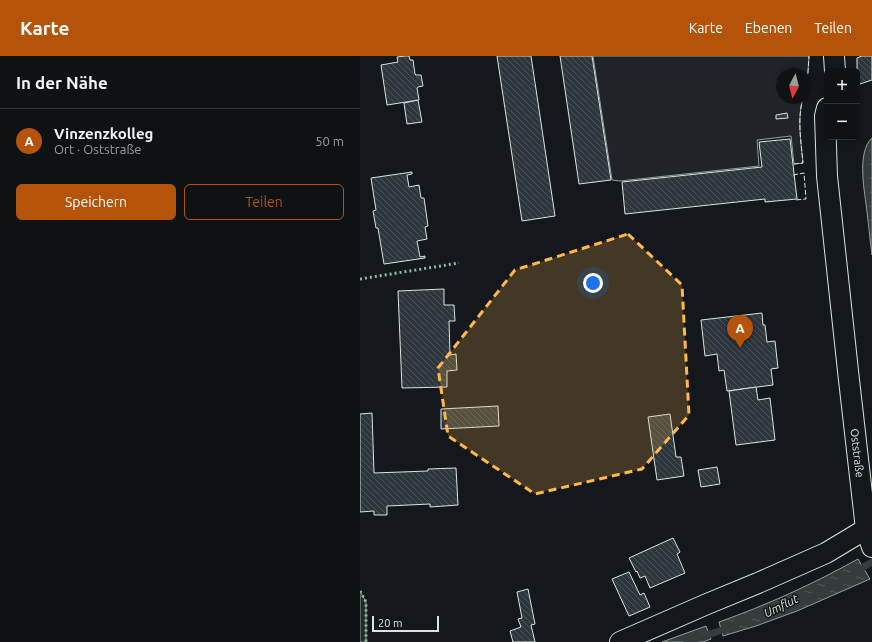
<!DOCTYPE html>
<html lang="de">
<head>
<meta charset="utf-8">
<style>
  :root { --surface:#0f1215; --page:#181b1e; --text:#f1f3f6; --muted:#9b9ea0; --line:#2f3234; --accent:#b45309 }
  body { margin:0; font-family:Ubuntu,sans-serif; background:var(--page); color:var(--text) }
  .controls { position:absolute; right:12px; top:12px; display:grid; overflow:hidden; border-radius:6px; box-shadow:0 2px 6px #0003 }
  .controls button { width:36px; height:36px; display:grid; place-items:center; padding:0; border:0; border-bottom:1px solid var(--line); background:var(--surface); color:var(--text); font:20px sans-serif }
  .compass { position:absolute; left:416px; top:12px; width:36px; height:36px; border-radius:50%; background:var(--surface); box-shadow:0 2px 6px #0003; rotate:187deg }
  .scale { position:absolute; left:12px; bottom:10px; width:67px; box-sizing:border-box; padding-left:4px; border:2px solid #d8e6dc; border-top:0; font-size:11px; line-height:14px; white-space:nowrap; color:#d8e6dc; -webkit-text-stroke:3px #14181c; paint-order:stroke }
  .you { position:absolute; left:233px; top:227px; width:14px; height:14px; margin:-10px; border:3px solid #fff; border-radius:50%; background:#1a73e8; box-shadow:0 0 0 6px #1a73e833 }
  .badge { display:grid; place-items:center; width:26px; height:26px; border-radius:50%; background:var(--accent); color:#fff; font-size:13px; font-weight:700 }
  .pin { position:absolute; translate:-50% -33px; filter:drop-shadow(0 1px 2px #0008) }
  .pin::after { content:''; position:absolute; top:21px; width:14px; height:12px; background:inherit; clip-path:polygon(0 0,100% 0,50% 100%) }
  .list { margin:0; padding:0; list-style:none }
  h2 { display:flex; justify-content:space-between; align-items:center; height:52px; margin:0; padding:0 16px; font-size:17px }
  h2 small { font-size:13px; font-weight:400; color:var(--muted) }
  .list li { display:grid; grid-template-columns:26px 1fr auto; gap:12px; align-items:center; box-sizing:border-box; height:64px; padding:0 16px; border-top:1px solid var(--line) }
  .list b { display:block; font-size:15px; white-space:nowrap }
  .list p { margin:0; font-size:13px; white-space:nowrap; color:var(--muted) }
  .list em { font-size:13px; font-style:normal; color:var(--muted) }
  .actions { display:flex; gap:8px; padding:12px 16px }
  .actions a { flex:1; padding:9px 0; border:1px solid var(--accent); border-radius:6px; text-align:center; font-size:14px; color:var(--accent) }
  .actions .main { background:var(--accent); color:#fff }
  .map { position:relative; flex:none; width:512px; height:586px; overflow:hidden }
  header { display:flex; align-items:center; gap:24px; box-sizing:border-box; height:56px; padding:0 20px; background:var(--accent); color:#fff }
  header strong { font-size:19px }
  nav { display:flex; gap:22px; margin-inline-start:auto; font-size:14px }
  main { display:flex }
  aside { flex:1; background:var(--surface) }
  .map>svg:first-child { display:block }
  .park { fill:#202428; stroke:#939e99 }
  .parking { fill:#24282b; stroke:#939e99 }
  .water { fill:url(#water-ripples); stroke:#939e99 }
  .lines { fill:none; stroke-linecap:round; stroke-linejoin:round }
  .stream { stroke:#363b3e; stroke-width:7 }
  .building { fill:url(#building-back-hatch); stroke:#d8e6dc }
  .minor-casing { stroke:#d8e6dc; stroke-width:22 }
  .minor { stroke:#14181c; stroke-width:20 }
  .hedge { stroke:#8ac095; stroke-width:3; stroke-dasharray:2 3; stroke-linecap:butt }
  .fence { stroke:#d8e6dc; stroke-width:1; stroke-dasharray:5 2; stroke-linecap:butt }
  .marked { fill:#ffb74d; fill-opacity:0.2; stroke:#ffb74d; stroke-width:3; stroke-dasharray:8 5; stroke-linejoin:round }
  .labels { text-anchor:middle; stroke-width:3; stroke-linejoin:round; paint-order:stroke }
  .street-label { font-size:11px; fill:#d8e6dc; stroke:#14181c }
  .water-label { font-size:12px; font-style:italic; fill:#d8e6dc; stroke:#14181c }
</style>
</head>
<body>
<header>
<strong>Karte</strong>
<nav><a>Karte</a><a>Ebenen</a><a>Teilen</a></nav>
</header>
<main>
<aside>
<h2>In der Nähe<small></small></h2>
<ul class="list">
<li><span class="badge">A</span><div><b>Vinzenzkolleg</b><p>Ort · Oststraße</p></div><em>50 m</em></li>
</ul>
<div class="actions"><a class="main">Speichern</a><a>Teilen</a></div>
</aside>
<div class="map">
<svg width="512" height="586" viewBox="0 0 512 586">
  <defs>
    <pattern id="water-ripples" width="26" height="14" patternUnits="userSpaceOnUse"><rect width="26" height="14" fill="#363b3e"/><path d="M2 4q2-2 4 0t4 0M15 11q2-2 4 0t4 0" fill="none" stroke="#525759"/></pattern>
    <pattern id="building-back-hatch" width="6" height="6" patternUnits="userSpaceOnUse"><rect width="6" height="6" fill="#2c363c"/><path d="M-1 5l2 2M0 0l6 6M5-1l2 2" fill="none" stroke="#4a5358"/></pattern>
  </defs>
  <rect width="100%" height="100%" fill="#14181c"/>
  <path class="park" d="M233,0h216l-1,16 -2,15v-13h-24v24h21c-6,21 -2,43 0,65l-9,1 -3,-28 -34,4 2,26 -139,15 -8,-1z"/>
  <polygon class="parking" points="0,535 6,546 6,586 0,586"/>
  <g class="water">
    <path d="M512,82v117c-2,-14 -3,-28 -5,-43 -2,-19 -11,-59 5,-74z"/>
    <path d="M498,503l12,20 -73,32 -41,15 -33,10 -4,-14c48,-17 94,-38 139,-63z"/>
    <polygon points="346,570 351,583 343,586 302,586"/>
  </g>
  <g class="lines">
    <g class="stream">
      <polyline points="495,516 512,506"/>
      <polyline points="327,586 371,571"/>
    </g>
  </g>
  <g class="building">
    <polygon points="45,0 49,0 50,4 53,4 55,18 56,19 61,19 63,30 58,31 57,32 59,44 27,49 21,9 38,6 37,1"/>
    <polygon points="137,0 171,0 195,160 162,165"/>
    <polygon points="200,0 232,0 251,124 219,128"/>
    <polygon points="502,0 512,0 512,24 497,29 497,2"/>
    <polygon points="58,44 62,66 47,68 44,47"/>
    <polygon points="427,57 428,62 416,63 416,59"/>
    <polygon points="430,83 437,143 405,146 405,143 265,158 262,126 402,111 399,86"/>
    <polygon points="52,116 52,118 47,119 49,131 59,129 61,142 64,142 68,170 65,171 67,183 57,185 60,201 65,200 65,202 24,208 18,172 16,172 13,155 16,154 11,122"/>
    <polygon points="84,233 84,249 94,249 95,265 89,265 90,299 96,298 97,314 87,315 87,331 42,332 38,235"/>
    <polygon points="402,257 403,269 405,269 407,286 415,285 418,312 411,313 413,329 367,335 364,314 359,315 357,298 345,300 341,264"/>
    <polygon points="396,331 398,344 410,342 415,384 376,389 369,335"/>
    <polygon points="138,350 139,370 81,373 81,353"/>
    <polygon points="12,357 14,417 68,415 68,413 96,412 98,449 70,451 70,448 27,450 27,459 14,459 14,455 0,456 0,358"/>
    <polygon points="310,358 316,401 321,401 324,420 297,424 288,361"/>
    <polygon points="357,411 360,428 341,431 338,414"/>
    <polygon points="313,482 320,496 317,498 325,517 290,532 285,520 280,522 277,515 276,516 269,502"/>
    <polygon points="269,516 280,539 284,537 290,551 269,560 252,523"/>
    <polygon points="168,533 175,568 171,569 175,586 153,586 150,575 161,571 158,563 162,562 157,536"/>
  </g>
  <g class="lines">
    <defs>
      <g id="minor">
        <polyline points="474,0 475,15"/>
        <path id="s1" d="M467,52l-2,8 2,60 22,204 17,149 6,18"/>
        <polyline points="260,586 347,548 398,527 466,497 506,473"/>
      </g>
    </defs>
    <use href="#minor" class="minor-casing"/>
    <use href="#minor" class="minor"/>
    <g class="hedge">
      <polyline points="0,223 99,207"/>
      <polyline points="0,535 6,546 6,586"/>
    </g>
    <g class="fence">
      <polyline points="446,31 448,16 449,0"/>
      <path d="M434,108l9,-1c-2,-22 -6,-44 0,-65"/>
      <polyline points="433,119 444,117 446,143 435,144"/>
    </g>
  </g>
  <path class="marked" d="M268,178l54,51 7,130 -47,54 -107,25 -87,-58 -10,-68 77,-98z"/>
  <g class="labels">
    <g class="street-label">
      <text dy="4" stroke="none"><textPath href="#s1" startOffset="347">Oststraße</textPath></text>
    </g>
    <g class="water-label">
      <text transform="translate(421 550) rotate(-26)" y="4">Umflut</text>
    </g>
  </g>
</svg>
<div class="controls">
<button>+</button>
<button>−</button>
</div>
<svg class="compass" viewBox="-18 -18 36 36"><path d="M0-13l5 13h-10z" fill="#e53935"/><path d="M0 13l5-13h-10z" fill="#9b9ea0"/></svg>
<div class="scale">20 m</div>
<div class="you"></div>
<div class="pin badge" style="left:380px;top:292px">A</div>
</div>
</main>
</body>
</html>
